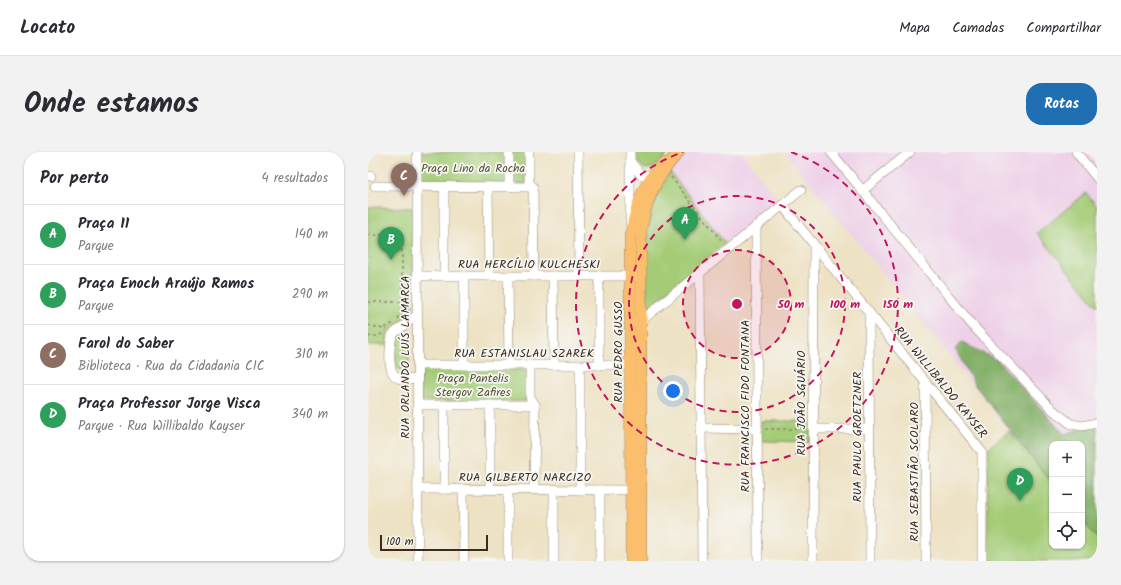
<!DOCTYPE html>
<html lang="pt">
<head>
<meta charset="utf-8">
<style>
  :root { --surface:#fff; --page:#f2f2f3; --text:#2b2b33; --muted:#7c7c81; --line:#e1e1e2; --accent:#1f6fb2 }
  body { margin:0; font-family:Kalam,sans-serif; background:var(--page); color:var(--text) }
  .controls { position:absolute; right:12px; bottom:12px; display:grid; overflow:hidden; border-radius:8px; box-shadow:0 1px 3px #0004 }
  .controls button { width:36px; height:36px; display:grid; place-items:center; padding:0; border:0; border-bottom:1px solid var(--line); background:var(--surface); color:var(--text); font:20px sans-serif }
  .scale { position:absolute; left:12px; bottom:10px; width:108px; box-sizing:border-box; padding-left:4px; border:2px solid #3b2a1e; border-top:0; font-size:11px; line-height:14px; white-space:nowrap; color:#3b2a1e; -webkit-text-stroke:3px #f6f6f2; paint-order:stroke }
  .you { position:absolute; left:305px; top:239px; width:14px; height:14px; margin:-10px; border:3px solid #fff; border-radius:50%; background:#1a73e8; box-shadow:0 0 0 6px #1a73e833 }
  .badge { display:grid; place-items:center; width:26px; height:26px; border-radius:50%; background:var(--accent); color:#fff; font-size:13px; font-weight:700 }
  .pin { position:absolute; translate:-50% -33px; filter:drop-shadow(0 1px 2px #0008) }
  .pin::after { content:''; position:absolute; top:21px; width:14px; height:12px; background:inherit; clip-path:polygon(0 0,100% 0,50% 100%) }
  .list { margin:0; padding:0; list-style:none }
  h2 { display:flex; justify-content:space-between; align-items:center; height:52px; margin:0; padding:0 16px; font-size:17px }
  h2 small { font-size:13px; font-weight:400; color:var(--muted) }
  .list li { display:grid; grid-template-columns:26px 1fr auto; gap:12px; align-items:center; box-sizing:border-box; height:60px; padding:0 16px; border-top:1px solid var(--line) }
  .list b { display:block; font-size:15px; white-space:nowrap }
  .list p { margin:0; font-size:13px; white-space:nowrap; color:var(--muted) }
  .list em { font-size:13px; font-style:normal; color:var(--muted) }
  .icon { flex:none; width:22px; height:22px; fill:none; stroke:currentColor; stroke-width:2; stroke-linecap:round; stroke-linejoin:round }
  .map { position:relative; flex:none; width:729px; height:409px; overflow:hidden; border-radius:16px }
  header { display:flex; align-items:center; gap:24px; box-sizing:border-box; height:56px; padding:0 20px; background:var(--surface); border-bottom:1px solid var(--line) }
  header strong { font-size:19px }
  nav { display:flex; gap:22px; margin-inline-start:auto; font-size:14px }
  .intro { display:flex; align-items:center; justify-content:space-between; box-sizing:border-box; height:96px; padding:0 24px }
  h1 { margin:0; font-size:28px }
  .button { padding:10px 18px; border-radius:16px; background:var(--accent); color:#fff; font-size:14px; font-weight:700 }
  main { display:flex; gap:24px; padding:0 24px }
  aside { flex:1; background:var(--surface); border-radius:16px; box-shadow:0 1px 3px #0004 }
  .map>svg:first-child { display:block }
  .built { fill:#eed0e8 }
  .green { fill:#a4cc77; stroke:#707b4a }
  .forest { fill:#83b068; stroke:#5f6d43 }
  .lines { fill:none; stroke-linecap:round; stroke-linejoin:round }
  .minor-casing { stroke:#948671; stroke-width:10 }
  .major-casing { stroke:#948671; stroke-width:12 }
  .path { stroke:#948671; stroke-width:1.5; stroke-dasharray:3 3; stroke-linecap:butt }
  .minor { stroke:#fff; stroke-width:9 }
  .major { stroke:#fabe6d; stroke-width:11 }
  .ring { fill:none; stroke:#c2185b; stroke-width:2; stroke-dasharray:7 5 }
  .labels { text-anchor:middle; stroke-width:3.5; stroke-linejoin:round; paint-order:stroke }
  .park-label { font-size:12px; fill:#555234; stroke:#f6f6f2 }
  .street-label { font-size:12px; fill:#3b2a1e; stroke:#f6f6f2 }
  .centre { fill:#c2185b; stroke:#f6f6f2; stroke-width:2 }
  .ring-label { font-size:12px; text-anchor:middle; font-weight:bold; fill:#c2185b; stroke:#f6f6f2; stroke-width:3.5; stroke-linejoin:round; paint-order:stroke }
</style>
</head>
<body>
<header>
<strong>Locato</strong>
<nav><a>Mapa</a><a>Camadas</a><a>Compartilhar</a></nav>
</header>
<div class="intro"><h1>Onde estamos</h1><a class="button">Rotas</a></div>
<main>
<aside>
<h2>Por perto<small>4 resultados</small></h2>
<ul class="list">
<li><span class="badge" style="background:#2e9e5b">A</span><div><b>Praça 11</b><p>Parque</p></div><em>140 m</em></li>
<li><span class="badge" style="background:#2e9e5b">B</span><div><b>Praça Enoch Araújo Ramos</b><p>Parque</p></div><em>290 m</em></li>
<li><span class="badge" style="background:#8d6e63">C</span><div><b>Farol do Saber</b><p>Biblioteca · Rua da Cidadania CIC</p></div><em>310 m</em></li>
<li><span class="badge" style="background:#2e9e5b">D</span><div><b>Praça Professor Jorge Visca</b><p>Parque · Rua Willibaldo Kayser</p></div><em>340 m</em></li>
</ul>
</aside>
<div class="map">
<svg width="729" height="409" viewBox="0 0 729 409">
  <rect width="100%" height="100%" fill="#f6f6f2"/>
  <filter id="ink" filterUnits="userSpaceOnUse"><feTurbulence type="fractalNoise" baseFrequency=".025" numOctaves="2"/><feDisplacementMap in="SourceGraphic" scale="8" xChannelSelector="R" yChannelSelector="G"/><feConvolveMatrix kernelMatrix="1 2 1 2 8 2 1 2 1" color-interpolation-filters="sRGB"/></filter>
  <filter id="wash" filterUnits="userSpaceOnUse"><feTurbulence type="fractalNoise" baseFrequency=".012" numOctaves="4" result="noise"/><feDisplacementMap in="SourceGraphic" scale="16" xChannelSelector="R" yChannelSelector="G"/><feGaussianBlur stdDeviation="0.9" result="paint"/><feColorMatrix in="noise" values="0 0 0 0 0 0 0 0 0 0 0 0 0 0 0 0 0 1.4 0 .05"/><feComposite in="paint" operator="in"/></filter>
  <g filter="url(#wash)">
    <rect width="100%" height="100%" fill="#eee2c4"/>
    <g class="built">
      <polygon points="322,0 374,0 411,48 357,91 302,20"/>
      <polygon points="417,0 729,0 729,386 714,368 714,292 684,292 684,331"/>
    </g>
    <g class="green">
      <polygon points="52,0 158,0 158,32 53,32"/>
      <polygon points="269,0 295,0 299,3 285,16 277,17 270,11"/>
      <path d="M302,20l55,71 -78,65c0,-49 -6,-94 23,-136z"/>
      <polygon points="718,41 729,54 729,154 669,81"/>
      <polygon points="0,55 45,56 45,160 20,179 19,193 0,193"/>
      <polygon points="35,179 41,180 41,216 34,219 28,215 28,185"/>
      <polygon points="53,217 159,217 158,249 52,249"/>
      <polygon points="393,269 442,269 442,290 393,289"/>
      <polygon points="641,279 684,331 684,394 714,394 714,368 729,386 729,409 619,409 620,296"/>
    </g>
    <polygon class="forest" points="594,190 630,209 696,282 729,272 729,386 714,368 714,292 684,292 684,331 607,233 587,197"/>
  </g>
  <g filter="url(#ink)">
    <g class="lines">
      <defs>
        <g id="minor">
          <polyline points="49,0 50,409"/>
          <polyline points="141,0 141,35"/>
          <polyline points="161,0 161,31 165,35 166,124"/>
          <polyline points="210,0 211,124"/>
          <polyline points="262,0 262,71"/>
          <polyline points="463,0 605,174 685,258 703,272 714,274 729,271"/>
          <polyline points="708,0 729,26"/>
          <polyline points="262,9 273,23 285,23"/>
          <polyline points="0,24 3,24"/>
          <polyline points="7,34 165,35"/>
          <polyline points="120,35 121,124"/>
          <polyline points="494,39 542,0"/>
          <polyline points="414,53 614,300 614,409"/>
          <polyline points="388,74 390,409"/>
          <polyline points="332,120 334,409"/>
          <polyline points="49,124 268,124"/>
          <polyline points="76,124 76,35"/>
          <polyline points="140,124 141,213"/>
          <polyline points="185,124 186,213"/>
          <polyline points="231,124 231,213"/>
          <polyline points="501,161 502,409"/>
          <path d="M49,163l-25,20c-2,11 -6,38 6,43 5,3 14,1 19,1"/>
          <polyline points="268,169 273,169 433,38"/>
          <polyline points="49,213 263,213"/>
          <polyline points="96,213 96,124"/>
          <polyline points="162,213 162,245 167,253 166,337"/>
          <polyline points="212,213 212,338"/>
          <polyline points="557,230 558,409"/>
          <polyline points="50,253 167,253"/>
          <polyline points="76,253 76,337"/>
          <polyline points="333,276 389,277"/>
          <polyline points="445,277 501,277"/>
          <polyline points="50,337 263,338"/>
          <polyline points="95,337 96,409"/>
          <polyline points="122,337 122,253"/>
          <polyline points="140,337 140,409"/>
          <polyline points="186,409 186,337"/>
          <polyline points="232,409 232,338"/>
          <polyline points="445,409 446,93"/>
        </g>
        <g id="major">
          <path d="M263,409l-1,-325c6,-26 11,-55 35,-73"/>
          <path d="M273,409v-330c4,-29 17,-57 38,-79"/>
        </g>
      </defs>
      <use href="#minor" class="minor-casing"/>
      <use href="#major" class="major-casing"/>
      <g class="path">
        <polyline points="303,25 355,91"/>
        <polyline points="0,83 34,83 34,150 0,150"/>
        <polyline points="30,167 34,159 34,150"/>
        <polyline points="0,173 19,178"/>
        <polyline points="17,176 27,170"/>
        <polyline points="0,184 5,185 17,181"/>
        <polyline points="397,277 437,277"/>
      </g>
      <use href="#minor" class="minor"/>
      <use href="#major" class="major"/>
    </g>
  </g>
  <circle cx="369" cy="152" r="54" fill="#c2185b" fill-opacity=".12"/>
  <g class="ring">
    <circle cx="369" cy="152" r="54"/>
    <circle cx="369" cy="152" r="108"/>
    <path d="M423 0A161 161 0 1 1 315 0"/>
  </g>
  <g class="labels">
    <g class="park-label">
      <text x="105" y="20">Praça Lino da Rocha</text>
      <text x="105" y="230">Praça Pantelis<tspan x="105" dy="14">Stergov Zafires</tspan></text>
    </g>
    <g class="street-label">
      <text x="161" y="116">RUA HERCÍLIO KULCHESKI</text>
      <text transform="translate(250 200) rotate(-90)" y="4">RUA PEDRO GUSSO</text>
      <text x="156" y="205">RUA ESTANISLAU SZAREK</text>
      <text transform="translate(37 205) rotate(-90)" y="4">RUA ORLANDO LUÍS LAMARCA</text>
      <text transform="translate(573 230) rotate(51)" y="4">RUA WILLIBALDO KAYSER</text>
      <text transform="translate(433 251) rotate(-90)" y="4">RUA JOÃO SGUÁRIO</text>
      <text transform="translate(377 254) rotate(-90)" y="4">RUA FRANCISCO FIDO FONTANA</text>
      <text transform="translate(489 285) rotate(-90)" y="4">RUA PAULO GROETZNER</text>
      <text transform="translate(546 320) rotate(-90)" y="4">RUA SEBASTIÃO SCOLARO</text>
      <text x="157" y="329">RUA GILBERTO NARCIZO</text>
    </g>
  </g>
  <circle cx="369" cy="152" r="6" class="centre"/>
  <g class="ring-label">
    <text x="423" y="156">50 m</text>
    <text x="477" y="156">100 m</text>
    <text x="530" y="156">150 m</text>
  </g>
</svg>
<div class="controls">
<button>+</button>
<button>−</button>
<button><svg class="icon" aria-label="locate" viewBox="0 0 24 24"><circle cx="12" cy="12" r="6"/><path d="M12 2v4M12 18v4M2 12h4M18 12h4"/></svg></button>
</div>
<div class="scale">100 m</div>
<div class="you"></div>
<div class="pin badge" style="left:317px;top:88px;background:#2e9e5b">A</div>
<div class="pin badge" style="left:23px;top:108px;background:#2e9e5b">B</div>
<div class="pin badge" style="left:36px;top:44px;background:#8d6e63">C</div>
<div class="pin badge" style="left:652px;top:349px;background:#2e9e5b">D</div>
</div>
</main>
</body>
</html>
